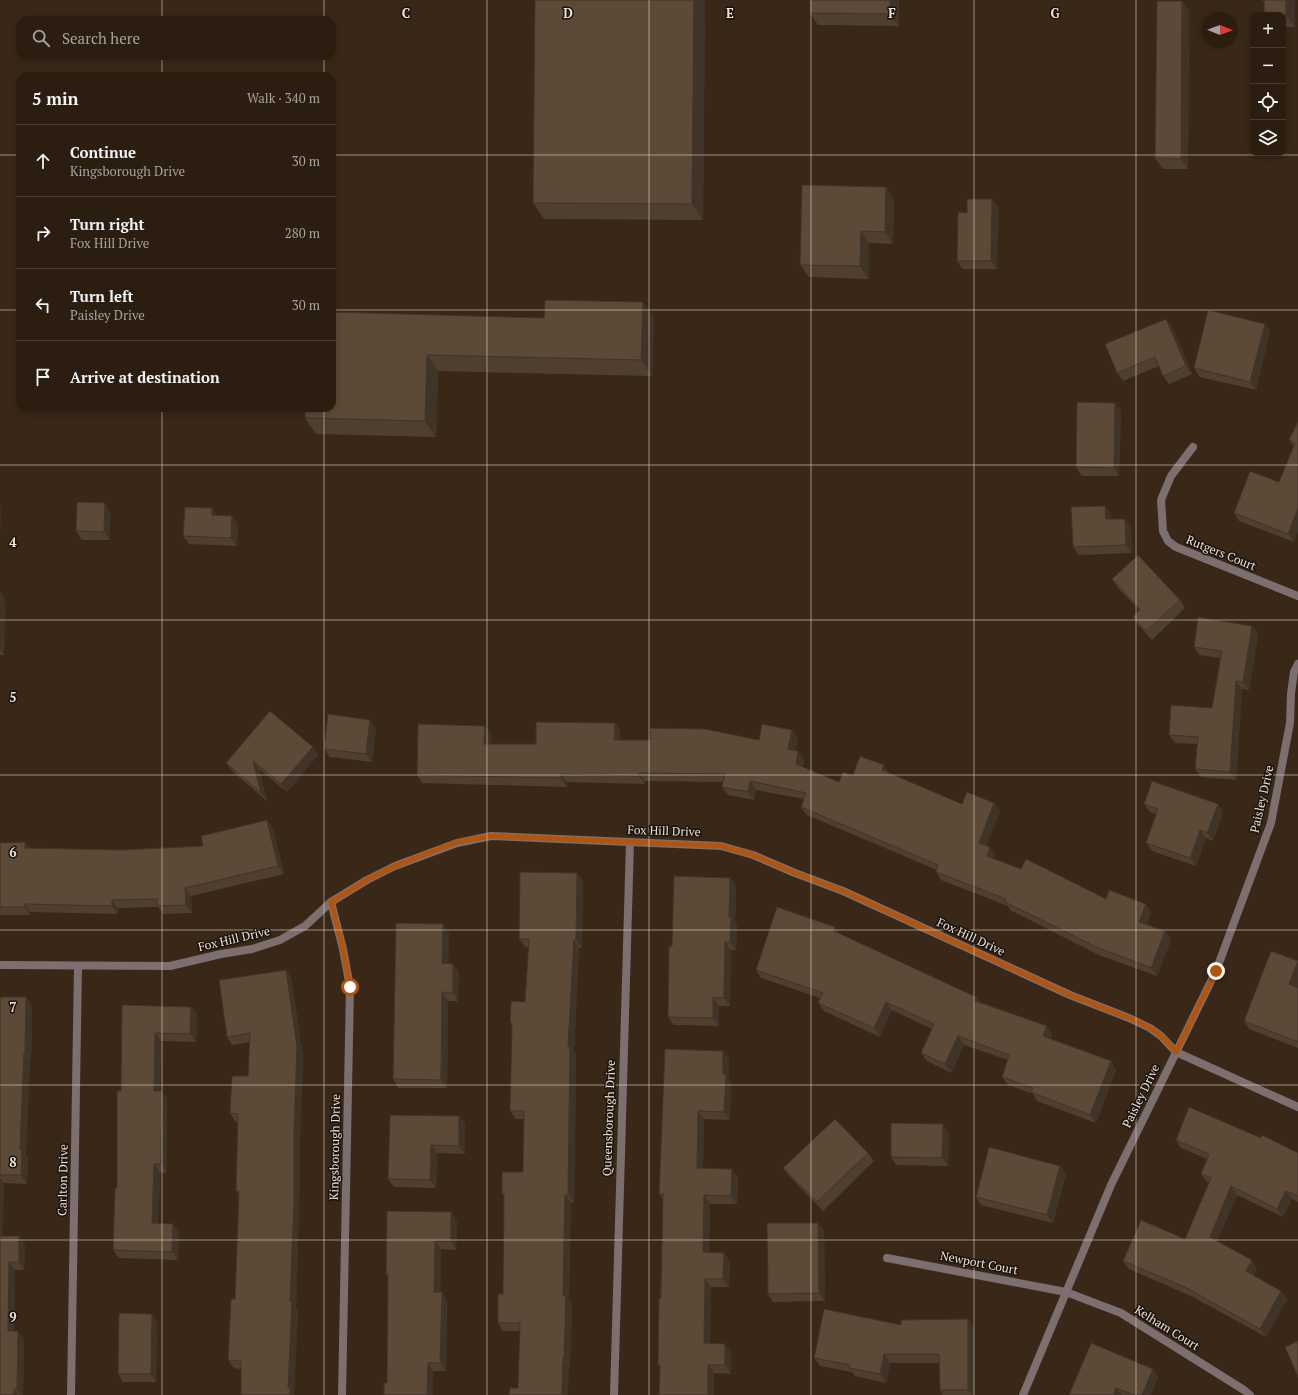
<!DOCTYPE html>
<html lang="en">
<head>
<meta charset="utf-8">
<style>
  :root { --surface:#2b1e11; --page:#33271a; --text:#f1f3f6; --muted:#a6a29f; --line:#473c31 }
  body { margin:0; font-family:"PT Serif",serif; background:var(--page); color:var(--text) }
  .controls { position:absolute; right:12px; top:12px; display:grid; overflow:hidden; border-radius:8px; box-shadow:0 2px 6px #0003 }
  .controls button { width:36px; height:36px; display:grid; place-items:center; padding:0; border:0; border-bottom:1px solid var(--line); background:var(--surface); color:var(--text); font:20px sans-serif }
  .compass { position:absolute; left:1202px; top:12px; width:36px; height:36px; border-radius:50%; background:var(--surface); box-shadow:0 2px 6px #0003; rotate:91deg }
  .stop { position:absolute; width:12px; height:12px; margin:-9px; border:3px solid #b45309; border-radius:50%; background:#fff }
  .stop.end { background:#b45309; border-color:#fff; box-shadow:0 1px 4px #0008 }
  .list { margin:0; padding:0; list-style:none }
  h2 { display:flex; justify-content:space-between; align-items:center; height:52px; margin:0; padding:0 16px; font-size:17px }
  h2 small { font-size:13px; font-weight:400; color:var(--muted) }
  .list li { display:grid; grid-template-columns:26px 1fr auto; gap:12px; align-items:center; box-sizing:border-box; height:72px; padding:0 16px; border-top:1px solid var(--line) }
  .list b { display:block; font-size:15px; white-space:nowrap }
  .list p { margin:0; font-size:13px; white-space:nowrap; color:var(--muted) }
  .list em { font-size:13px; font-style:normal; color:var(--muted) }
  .icon { flex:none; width:22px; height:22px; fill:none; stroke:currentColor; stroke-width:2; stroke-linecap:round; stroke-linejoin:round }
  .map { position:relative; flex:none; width:1298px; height:1395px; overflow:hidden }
  .search { position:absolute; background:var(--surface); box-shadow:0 2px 6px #0003; left:16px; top:16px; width:320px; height:44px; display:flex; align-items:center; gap:10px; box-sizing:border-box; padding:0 14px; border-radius:12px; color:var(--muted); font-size:15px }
  .panel { position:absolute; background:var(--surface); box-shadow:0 2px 6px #0003; left:16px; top:72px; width:320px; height:340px; border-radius:12px }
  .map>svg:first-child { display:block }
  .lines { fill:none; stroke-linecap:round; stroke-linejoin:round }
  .minor { stroke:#7d6e6f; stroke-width:8 }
  .wall { fill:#4f3f30 }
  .shaded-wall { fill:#403327 }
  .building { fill:#5c4938; stroke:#403327 }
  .route { stroke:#b45309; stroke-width:5 }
  .grid { fill:none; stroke:#eee3d8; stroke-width:1; stroke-opacity:0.55 }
  .labels { text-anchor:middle; stroke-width:3; stroke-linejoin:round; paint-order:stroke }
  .street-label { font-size:12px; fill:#eee3d8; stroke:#1a120b }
  .grid-label { font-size:13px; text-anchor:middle; font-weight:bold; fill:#eee3d8; stroke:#1a120b; stroke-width:3; stroke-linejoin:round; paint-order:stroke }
</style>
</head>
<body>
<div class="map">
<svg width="1298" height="1395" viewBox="0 0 1298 1395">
  <rect width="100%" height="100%" fill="#392817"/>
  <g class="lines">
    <g class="minor">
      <polyline points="1193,447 1171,476 1161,500 1163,531 1168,541 1176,547 1298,596"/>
      <polyline points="331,902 343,949 350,987 342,1395"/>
      <polyline points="0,965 170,966 221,954 252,949 280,940 305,926 331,902 367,880 395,866 457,843 491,836 721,846 753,855 795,873 843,891 1070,995 1129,1018 1150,1028 1161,1036 1176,1052 1298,1107"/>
      <polyline points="887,1258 1066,1292 1121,1313 1244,1390 1250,1395"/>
      <polyline points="71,1395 78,966"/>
      <polyline points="614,1395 630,842"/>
      <polyline points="1023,1395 1111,1185 1216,971 1271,823 1290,723 1291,693 1294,672 1298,664"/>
    </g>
  </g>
  <g class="wall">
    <polygon points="705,0 703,220 544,219 533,203"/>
    <polygon points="899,0 899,26 818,25 810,13"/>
    <polygon points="1262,0 1295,0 1295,27 1283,27 1283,15 1264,15 1264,1 1262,1"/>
    <polygon points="1182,1 1189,11 1188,169 1163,169 1155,158"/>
    <polygon points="886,187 894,199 893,244 869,243 869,279 809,277 800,265"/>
    <polygon points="998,207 997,269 963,269 957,261 967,213"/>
    <polygon points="643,302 654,318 652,376 438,371 436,437 316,434 305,418 332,312 544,318"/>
    <polygon points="1166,319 1172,327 1192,374 1169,384 1163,376 1159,366 1123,381 1117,373"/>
    <polygon points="1265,324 1270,332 1256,390 1200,377 1194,368"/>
    <polygon points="1115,403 1121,411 1119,476 1082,476 1076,467"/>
    <polygon points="1298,422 1298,531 1294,542 1239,521 1234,513 1279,482 1294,447 1289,440"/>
    <polygon points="212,508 217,515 232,516 238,524 237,546 189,544 183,536"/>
    <polygon points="110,511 110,540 82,540 76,531"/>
    <polygon points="1111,514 1111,519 1125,519 1131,527 1132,553 1079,555 1073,547"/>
    <polygon points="1112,579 1180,600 1185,608 1152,640 1138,625 1133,617 1139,610 1118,588"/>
    <polygon points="0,592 5,599 4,655 0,655"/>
    <polygon points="1258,634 1249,690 1242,689 1236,780 1201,777 1195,769 1197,744 1175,743 1169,735 1212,708 1220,658 1199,655 1194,647"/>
    <polygon points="615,723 620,731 620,740 759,740 792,730 798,739 795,750 804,759 803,767 839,782 853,775 884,765 889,773 962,804 994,803 1000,811 986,846 995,855 994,859 1021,869 1106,899 1151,912 1147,924 1165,931 1171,940 1157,976 1099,955 1010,910 1008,906 941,880 936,872 937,870 807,815 801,807 804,799 756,790 754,800 728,795 722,787 723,782 645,781 645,784 567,782 567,787 422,783 417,775 491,734 490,744 536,744"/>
    <polygon points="376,728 372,762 330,757 324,749"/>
    <polygon points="318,755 287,792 259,769 267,801 232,771 226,763"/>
    <polygon points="1144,804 1223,812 1213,841 1206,838 1196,866 1152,851 1146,843 1156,814 1150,812"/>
    <polygon points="273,828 284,874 191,896 192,913 163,914 158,907 118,908 117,914 30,912 30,915 0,915 0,843 29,848 121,850 203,846"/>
    <polygon points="577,873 583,881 582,948 579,948 574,1052 576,1054 574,1203 571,1203 569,1300 572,1304 570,1367 518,1388 520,1331 503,1331 498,1323 503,1294 504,1197 502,1194 523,1172 524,1119 516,1119 510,1111 512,1026 510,1023 525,1002 529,947 525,947 519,939"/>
    <polygon points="736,886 735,922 737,925 736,950 731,950 730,1006 719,1006 719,1026 674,1025 668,1017 672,946"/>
    <polygon points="835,927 840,934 976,997 980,1002 1047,1026 1052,1034 1051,1039 1111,1061 1116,1070 1096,1123 1037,1101 1033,1094 1008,1085 1002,1077 1008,1060 964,1045 951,1073 927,1061 921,1053 932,1029 892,1010 880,1037 824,1011 818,1003 820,998 761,978 756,970"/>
    <polygon points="449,933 448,963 453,964 459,972 458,1001 448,1001 447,1088 398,1088 393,1079"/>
    <polygon points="286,970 291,978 303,1055 300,1140 299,1213 296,1307 298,1310 294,1394 241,1369 234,1368 228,1360 235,1299 239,1195 236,1191 238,1122 236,1122 230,1113 248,1076 250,1042 232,1045 227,1037"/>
    <polygon points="1297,987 1298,988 1298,1048 1249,1029 1244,1021"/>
    <polygon points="0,997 32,1006 31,1061 30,1061 26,1155 28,1157 27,1184 4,1183 2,1236 25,1244 24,1270 15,1270 14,1331 18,1331 24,1340 23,1395 0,1395"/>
    <polygon points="122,1005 191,1007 197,1015 196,1042 161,1041 160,1091 162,1091 167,1099 167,1173 160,1172 158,1223 179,1232 178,1260 119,1258 113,1250 117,1188 121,1091"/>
    <polygon points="723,1051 729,1059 729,1079 731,1083 730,1120 704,1119 703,1168 738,1177 737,1204 710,1204 709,1252 730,1261 729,1287 711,1287 710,1343 731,1352 731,1374 714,1373 660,1367 658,1365 663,1200 659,1194"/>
    <polygon points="459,1116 465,1124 465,1154 437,1153 436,1188 394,1187 388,1179"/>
    <polygon points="949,1133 948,1166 896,1165 891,1157"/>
    <polygon points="1261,1138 1298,1153 1298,1202 1292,1199 1283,1217 1237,1195 1217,1241 1252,1260 1257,1269 1253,1276 1281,1291 1287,1299 1266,1337 1191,1296 1129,1269 1123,1261 1185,1239 1209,1183 1207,1182 1201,1174 1207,1159 1181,1148 1176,1140"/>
    <polygon points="868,1153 874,1161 823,1211 789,1176 783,1168"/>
    <polygon points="1060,1166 1066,1174 1053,1223 981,1205 976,1197"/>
    <polygon points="457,1220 456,1250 441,1249 440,1292 442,1292 447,1301 446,1371 433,1371 387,1383 388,1278 386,1274"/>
    <polygon points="818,1223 824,1231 825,1301 773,1302 768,1294"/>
    <polygon points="968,1319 974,1327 974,1395 943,1395 940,1390 939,1363 890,1363 886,1383 855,1376 852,1372 820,1366 814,1358 901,1325"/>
    <polygon points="157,1322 156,1382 123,1382 118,1374"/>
    <polygon points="1153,1369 1158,1377 1151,1395 1069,1395"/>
  </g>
  <g class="shaded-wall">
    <polygon points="694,0 705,0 703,220 692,204"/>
    <polygon points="890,0 899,0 899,26 890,14"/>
    <polygon points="1286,0 1295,0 1295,27 1286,15"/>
    <polygon points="1182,1 1189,11 1188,169 1181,159"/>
    <polygon points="886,187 894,199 893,244 885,232"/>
    <polygon points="992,199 998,207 997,269 991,261"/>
    <polygon points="861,231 869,243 869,279 860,266"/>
    <polygon points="643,302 654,318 652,376 641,360"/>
    <polygon points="1166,319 1172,327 1192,374 1186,366"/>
    <polygon points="1265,324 1270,332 1256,390 1250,382"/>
    <polygon points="427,355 438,371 436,437 425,421"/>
    <polygon points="1115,403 1121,411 1119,476 1114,468"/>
    <polygon points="105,503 110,511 110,540 104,532"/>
    <polygon points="1105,506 1111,514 1112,528 1106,519"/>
    <polygon points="0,507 1,508 0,537"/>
    <polygon points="212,508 218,516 212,515"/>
    <polygon points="1298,508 1298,531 1294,542 1288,534"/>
    <polygon points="232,516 238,524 237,546 231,538"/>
    <polygon points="1125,519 1131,527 1132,553 1126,545"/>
    <polygon points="0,592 5,599 4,655 0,649"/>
    <polygon points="1252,626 1258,634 1249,690 1243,682"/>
    <polygon points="1236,681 1242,689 1236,780 1230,772"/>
    <polygon points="370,720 376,728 372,762 366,754"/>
    <polygon points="615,723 620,731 620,748 614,740"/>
    <polygon points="485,726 491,734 490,752 484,744"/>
    <polygon points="792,730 798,739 794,757 788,749"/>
    <polygon points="313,747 318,755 287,792 281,784"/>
    <polygon points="798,751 804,759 802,772 796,764"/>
    <polygon points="253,761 259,769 267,801 261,793"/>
    <polygon points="884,765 889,773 882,770"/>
    <polygon points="639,773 645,781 645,784 639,776"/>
    <polygon points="561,774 567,782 567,787 561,778"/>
    <polygon points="750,781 756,790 754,800 748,792"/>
    <polygon points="994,803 1000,811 984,851 979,843"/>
    <polygon points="1218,804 1223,812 1213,841 1207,833"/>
    <polygon points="267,820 273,828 284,874 278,866"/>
    <polygon points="1200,830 1206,838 1196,866 1190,858"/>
    <polygon points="25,842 31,850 25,848"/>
    <polygon points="990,847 995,855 992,864 987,856"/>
    <polygon points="577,873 583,881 582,948 576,940"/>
    <polygon points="730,878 736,886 735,922 737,925 736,950 730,942 729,917"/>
    <polygon points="185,888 191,896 192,913 186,905"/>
    <polygon points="112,900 118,908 117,914 112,906"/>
    <polygon points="25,904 30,912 30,915 25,907"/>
    <polygon points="1146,904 1151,912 1145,930 1139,922"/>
    <polygon points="443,924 449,933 448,972 442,963"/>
    <polygon points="835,927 841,935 834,931"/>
    <polygon points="1165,931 1171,940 1157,976 1151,968"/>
    <polygon points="574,940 579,948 574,1052 576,1054 574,1203 568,1195 568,1046"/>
    <polygon points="725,942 731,950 730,1006 724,998"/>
    <polygon points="1298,962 1298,985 1295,992 1289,984"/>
    <polygon points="453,964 459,972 458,1001 453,993"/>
    <polygon points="286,970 291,978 303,1055 300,1140 299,1213 296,1307 298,1310 294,1394 295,1395 290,1395 288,1388 290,1302"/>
    <polygon points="442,992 448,1001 447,1088 441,1080"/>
    <polygon points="26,997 32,1006 31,1061 25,1053"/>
    <polygon points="713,997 719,1006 719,1026 713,1018"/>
    <polygon points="976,997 982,1005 975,1001"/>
    <polygon points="886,1002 892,1010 880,1037 874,1028"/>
    <polygon points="191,1007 197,1015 196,1042 190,1034"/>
    <polygon points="1047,1026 1052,1034 1049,1044 1043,1036"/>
    <polygon points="155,1033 161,1041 160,1099 154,1091"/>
    <polygon points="958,1036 964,1045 951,1073 945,1064"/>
    <polygon points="723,1051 729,1059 729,1079 731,1083 730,1120 724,1112 723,1074"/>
    <polygon points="24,1053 30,1061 26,1155 28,1157 27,1184 21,1175 20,1149"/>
    <polygon points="1111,1061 1116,1070 1096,1123 1090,1115"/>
    <polygon points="162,1091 167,1099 167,1173 161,1164"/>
    <polygon points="698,1111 704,1119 703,1176 697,1168"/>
    <polygon points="459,1116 465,1124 465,1154 459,1146"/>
    <polygon points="943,1124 949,1133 948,1166 942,1158"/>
    <polygon points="431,1145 437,1153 436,1188 430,1180"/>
    <polygon points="154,1164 160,1172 158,1231 152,1223"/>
    <polygon points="1060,1166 1066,1174 1053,1223 1047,1215"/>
    <polygon points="732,1169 738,1177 737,1204 731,1196"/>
    <polygon points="0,1178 4,1183 2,1244 0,1241"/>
    <polygon points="1231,1186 1237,1195 1215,1245 1210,1237"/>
    <polygon points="1286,1191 1292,1199 1283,1217 1277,1209"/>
    <polygon points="565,1195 571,1203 569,1300 572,1304 570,1367 564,1358 563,1296"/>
    <polygon points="704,1195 710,1204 709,1260 703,1252"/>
    <polygon points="451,1212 457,1220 456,1250 451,1241"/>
    <polygon points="818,1223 824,1231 825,1301 819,1293"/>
    <polygon points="173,1224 179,1232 178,1260 172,1252"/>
    <polygon points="19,1236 25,1244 24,1270 19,1262"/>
    <polygon points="435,1241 441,1249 440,1300 434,1292"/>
    <polygon points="724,1253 730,1261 729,1287 723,1279"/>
    <polygon points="1252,1260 1257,1269 1251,1279 1246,1271"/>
    <polygon points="9,1262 15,1270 14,1339 8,1331"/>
    <polygon points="705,1279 711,1287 710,1351 704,1343"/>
    <polygon points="1281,1291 1287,1299 1266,1337 1260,1329"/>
    <polygon points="442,1292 447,1301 446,1371 440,1363"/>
    <polygon points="152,1314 157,1322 156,1382 151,1374"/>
    <polygon points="968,1319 974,1327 974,1395 972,1395 968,1390"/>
    <polygon points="18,1331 24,1340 23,1395 21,1395 17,1389"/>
    <polygon points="725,1344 731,1352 731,1374 725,1365"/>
    <polygon points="884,1354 890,1363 886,1383 880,1374"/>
    <polygon points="563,1358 569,1367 568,1395 562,1395"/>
    <polygon points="428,1363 433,1371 433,1395 427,1395"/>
    <polygon points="708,1365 714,1373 714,1395 708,1395"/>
    <polygon points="1153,1369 1158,1377 1151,1395 1142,1395"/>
    <polygon points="1116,1388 1122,1395 1113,1395"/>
    <polygon points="14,1389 18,1395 14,1395"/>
  </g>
  <g class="building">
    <polygon points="535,0 694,0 692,204 533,203"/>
    <polygon points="810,0 890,0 890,14 810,13"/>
    <polygon points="1264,0 1286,0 1286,15 1264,14"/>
    <polygon points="1157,1 1182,1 1181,159 1155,158"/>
    <polygon points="802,185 886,187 885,232 861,231 860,266 800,265"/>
    <polygon points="967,199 992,199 991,261 957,261 958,212 967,213"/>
    <polygon points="545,300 643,302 641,360 427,355 425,421 305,418 305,408 332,408 332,312 544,318"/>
    <polygon points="1208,310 1265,324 1250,382 1194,368"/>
    <polygon points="1166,319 1186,366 1163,376 1155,357 1117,373 1105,344"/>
    <polygon points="1077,402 1115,403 1114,468 1076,467"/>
    <polygon points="1298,422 1298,508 1288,534 1234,513 1250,471 1279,482 1295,443 1289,440"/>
    <polygon points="77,502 105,503 104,532 76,531"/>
    <polygon points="1105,506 1106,519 1125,519 1126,545 1073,547 1071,507"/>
    <polygon points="185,507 212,508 212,515 232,516 231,538 183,536"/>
    <polygon points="1138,555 1180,600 1146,631 1133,617 1140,609 1112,579"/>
    <polygon points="1198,617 1252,626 1243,682 1236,681 1230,772 1195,769 1198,737 1169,735 1171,705 1212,708 1222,651 1194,647"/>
    <polygon points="270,711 313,747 281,784 253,761 261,793 226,763"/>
    <polygon points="328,714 370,720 366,754 324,749"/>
    <polygon points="536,722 615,723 614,740 650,740 650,728 705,729 759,740 762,724 792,730 788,749 798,751 796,764 839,782 843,772 853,775 860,756 884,765 882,770 962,804 967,792 994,803 979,843 990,847 987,856 1021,869 1026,859 1106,899 1109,890 1146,904 1139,922 1165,931 1151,968 1094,946 1005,902 1006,899 936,872 938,865 801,807 806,793 750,781 748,792 722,787 725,774 639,773 639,776 561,774 561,778 417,775 418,724 485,726 484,744 536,744"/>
    <polygon points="1152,781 1218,804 1207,833 1200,830 1190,858 1146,843 1158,809 1144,804"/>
    <polygon points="267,820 278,866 185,888 186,905 157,906 157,899 112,900 112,906 25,904 25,907 0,907 0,843 25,842 25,848 121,850 203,846 201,836"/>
    <polygon points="520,872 577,873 576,940 574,940 568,1046 570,1046 568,1195 565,1195 563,1296 566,1296 564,1358 563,1358 562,1395 509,1395 510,1388 518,1388 520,1323 498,1323 498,1294 503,1294 504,1194 502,1194 502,1172 523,1172 524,1111 510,1111 512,1023 510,1023 511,1001 525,1002 529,939 519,939"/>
    <polygon points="674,876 730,878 729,917 731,917 730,942 725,942 724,998 713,997 713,1018 668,1017 669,946 672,946"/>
    <polygon points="777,907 835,927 834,931 976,997 975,1001 1047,1026 1043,1036 1111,1061 1090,1115 1031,1092 1033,1088 1002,1077 1009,1055 958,1036 945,1064 921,1053 934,1024 886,1002 874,1028 818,1003 823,993 756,970"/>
    <polygon points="396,923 443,924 442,963 453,964 453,993 442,992 441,1080 393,1079"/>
    <polygon points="1271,951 1298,961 1289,984 1298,988 1298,1042 1244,1021"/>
    <polygon points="286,970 297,1047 294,1132 294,1205 290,1302 292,1302 288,1388 290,1388 290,1395 241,1395 241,1361 228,1360 231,1299 235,1299 239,1191 236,1191 238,1114 230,1113 232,1076 248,1076 250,1033 227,1037 219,980"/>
    <polygon points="0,997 26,997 25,1053 24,1053 20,1149 22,1149 21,1175 0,1175"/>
    <polygon points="122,1005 191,1007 190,1034 155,1033 154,1091 162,1091 161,1164 154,1164 152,1223 173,1224 172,1252 113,1250 115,1188 117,1188 117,1091 121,1091"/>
    <polygon points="665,1049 723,1051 723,1074 726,1075 724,1112 698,1111 697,1168 732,1169 731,1196 704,1195 703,1252 724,1253 723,1279 705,1279 704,1343 725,1344 725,1365 708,1365 708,1395 659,1395 660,1365 658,1365 659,1298 661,1298 663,1194 659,1194"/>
    <polygon points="1189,1107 1261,1138 1262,1135 1298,1153 1298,1196 1286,1191 1277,1209 1231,1186 1210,1237 1252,1260 1246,1271 1281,1291 1260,1329 1185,1287 1123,1261 1141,1220 1185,1239 1211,1178 1201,1174 1209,1154 1176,1140"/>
    <polygon points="390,1115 459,1116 459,1146 431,1145 430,1180 388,1179"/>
    <polygon points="835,1119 868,1153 817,1202 783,1168"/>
    <polygon points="891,1123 943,1124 942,1158 891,1157"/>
    <polygon points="989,1147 1060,1166 1047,1215 976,1197"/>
    <polygon points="387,1211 451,1212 451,1241 435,1241 434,1292 442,1292 440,1363 428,1363 427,1395 384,1395 384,1383 387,1383 388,1274 386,1274"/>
    <polygon points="767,1223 818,1223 819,1293 768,1294"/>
    <polygon points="0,1236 19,1236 19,1262 9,1262 8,1331 18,1331 17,1389 14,1389 14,1395 0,1395"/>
    <polygon points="824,1309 901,1325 901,1320 968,1319 968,1390 940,1390 939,1354 884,1354 880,1374 849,1368 850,1365 814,1358"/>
    <polygon points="119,1313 152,1314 151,1374 118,1374"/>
    <polygon points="1298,1341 1298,1377 1285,1347"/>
    <polygon points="1091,1343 1153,1369 1142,1395 1134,1395 1116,1388 1113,1395 1069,1395"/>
  </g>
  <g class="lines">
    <polyline class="route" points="350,987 343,949 331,902 367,880 395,866 457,842 491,836 721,846 753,855 795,873 843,891 1070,995 1129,1018 1150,1028 1161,1036 1176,1052 1216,971"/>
  </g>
  <path class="grid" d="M162,0v20M324,0v20M487,0v1395M649,0v1395M811,0v1395M974,0v1395M1136,0v1395M162,56v20M324,56v20M0,155h20M332,155h966M0,310h20M332,310h966M162,408v987M324,408v987M0,465h1298M0,620h1298M0,775h1298M0,930h1298M0,1085h1298M0,1240h1298"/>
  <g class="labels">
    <g class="street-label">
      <text transform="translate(1221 553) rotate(22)" y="4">Rutgers Court</text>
      <text transform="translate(1262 799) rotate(-77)" y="4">Paisley Drive</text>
      <text transform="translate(664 831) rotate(2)" y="4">Fox Hill Drive</text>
      <text transform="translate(971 937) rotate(25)" y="4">Fox Hill Drive</text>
      <text transform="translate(234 939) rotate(-13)" y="4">Fox Hill Drive</text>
      <text transform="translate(1141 1096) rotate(-64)" y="4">Paisley Drive</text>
      <text transform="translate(609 1118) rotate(-88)" y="4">Queensborough Drive</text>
      <text transform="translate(335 1147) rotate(-89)" y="4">Kingsborough Drive</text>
      <text transform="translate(63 1180) rotate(-89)" y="4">Carlton Drive</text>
      <text transform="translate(979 1263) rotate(11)" y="4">Newport Court</text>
      <text transform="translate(1167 1328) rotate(32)" y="4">Kelham Court</text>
    </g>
  </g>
  <g class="grid-label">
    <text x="406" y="18">C</text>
    <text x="568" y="18">D</text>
    <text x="730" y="18">E</text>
    <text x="892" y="18">F</text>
    <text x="1055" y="18">G</text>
    <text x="13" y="547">4</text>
    <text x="13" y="702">5</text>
    <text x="13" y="857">6</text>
    <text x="13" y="1012">7</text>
    <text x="13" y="1167">8</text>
    <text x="13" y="1322">9</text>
  </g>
</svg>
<div class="controls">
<button>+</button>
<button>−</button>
<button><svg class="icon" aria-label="locate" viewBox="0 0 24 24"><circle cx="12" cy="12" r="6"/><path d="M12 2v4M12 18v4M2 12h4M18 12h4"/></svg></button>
<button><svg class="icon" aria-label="layers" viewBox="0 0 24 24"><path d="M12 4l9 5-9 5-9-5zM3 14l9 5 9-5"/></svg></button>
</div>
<svg class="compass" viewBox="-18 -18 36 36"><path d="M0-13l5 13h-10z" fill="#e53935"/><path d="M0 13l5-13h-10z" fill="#a6a29f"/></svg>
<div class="stop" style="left:350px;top:987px"></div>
<div class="stop end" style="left:1216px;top:971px"></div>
<div class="search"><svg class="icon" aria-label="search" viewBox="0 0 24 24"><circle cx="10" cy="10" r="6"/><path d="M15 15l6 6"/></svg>Search here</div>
<section class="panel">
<h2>5 min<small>Walk · 340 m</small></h2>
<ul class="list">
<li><svg class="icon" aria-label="ahead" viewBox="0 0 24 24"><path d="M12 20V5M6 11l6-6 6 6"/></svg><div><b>Continue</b><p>Kingsborough Drive</p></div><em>30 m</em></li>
<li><svg class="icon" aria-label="right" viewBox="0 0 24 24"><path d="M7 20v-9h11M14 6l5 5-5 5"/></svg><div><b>Turn right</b><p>Fox Hill Drive</p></div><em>280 m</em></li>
<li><svg class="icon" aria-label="left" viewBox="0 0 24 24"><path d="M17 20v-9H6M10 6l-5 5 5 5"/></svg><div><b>Turn left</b><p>Paisley Drive</p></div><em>30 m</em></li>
<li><svg class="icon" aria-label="arrive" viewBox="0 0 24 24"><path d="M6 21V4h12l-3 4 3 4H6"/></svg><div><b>Arrive at destination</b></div></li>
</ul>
</section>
</div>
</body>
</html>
